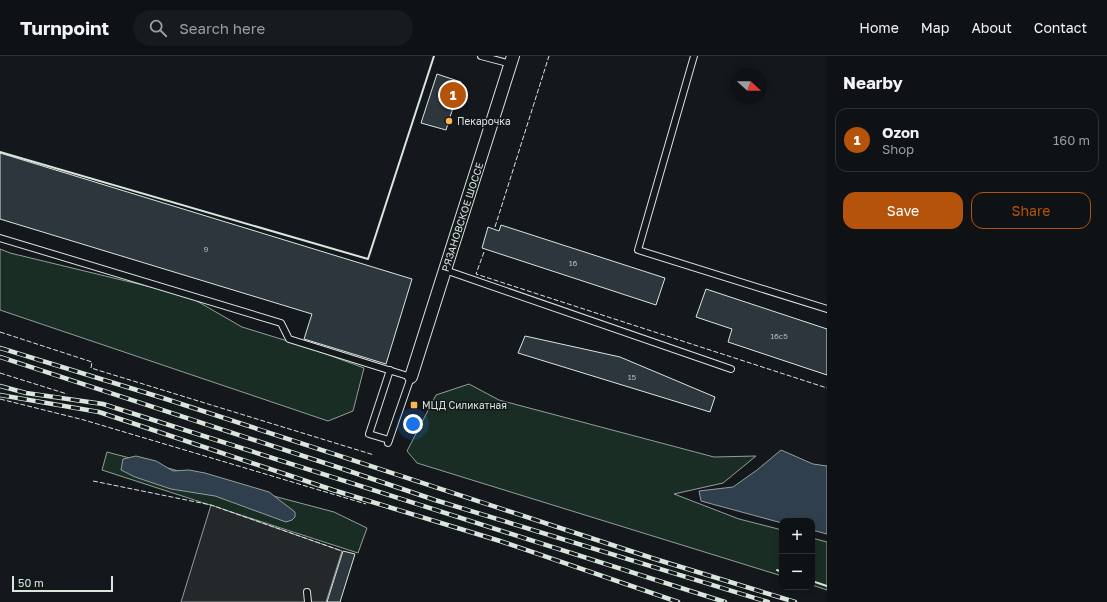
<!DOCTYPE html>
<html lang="en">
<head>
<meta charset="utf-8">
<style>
  :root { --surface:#0f1215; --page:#181b1e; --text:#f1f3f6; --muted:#9b9ea0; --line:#2f3234; --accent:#b45309 }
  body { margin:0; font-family:"Golos Text",sans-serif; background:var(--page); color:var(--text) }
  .controls { position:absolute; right:12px; bottom:12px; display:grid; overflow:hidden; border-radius:8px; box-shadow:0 2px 6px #0003 }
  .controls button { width:36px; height:36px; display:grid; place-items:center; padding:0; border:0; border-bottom:1px solid var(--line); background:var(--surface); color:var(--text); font:20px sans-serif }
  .compass { position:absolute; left:731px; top:12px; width:36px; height:36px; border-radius:50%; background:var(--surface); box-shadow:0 2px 6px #0003; rotate:111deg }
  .scale { position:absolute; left:12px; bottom:10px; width:101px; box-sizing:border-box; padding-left:4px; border:2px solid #d8e6dc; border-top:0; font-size:11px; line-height:14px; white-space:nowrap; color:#d8e6dc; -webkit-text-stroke:3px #14181c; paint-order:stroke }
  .you { position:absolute; left:413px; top:368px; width:14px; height:14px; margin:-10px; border:3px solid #fff; border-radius:50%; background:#1a73e8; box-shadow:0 0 0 6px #1a73e833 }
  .badge { display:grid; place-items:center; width:26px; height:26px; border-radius:50%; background:var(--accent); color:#fff; font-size:13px; font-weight:700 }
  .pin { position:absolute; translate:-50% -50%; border:2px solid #fff; box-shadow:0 1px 4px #0006 }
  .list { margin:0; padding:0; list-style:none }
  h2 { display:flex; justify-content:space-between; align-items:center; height:52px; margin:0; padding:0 16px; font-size:17px }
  h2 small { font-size:13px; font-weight:400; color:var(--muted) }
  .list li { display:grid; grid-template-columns:26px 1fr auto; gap:12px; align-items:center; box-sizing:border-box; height:64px; margin:0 8px 8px; padding:0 8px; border:1px solid var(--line); border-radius:12px }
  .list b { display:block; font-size:15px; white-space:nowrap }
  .list p { margin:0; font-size:13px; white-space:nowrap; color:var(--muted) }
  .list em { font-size:13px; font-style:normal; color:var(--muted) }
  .actions { display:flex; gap:8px; padding:12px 16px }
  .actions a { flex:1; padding:9px 0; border:1px solid var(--accent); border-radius:12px; text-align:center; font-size:14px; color:var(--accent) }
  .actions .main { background:var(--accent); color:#fff }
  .icon { flex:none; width:22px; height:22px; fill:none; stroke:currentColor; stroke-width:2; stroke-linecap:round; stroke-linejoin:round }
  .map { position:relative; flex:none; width:827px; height:546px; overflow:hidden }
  header { display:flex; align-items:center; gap:24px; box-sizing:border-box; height:56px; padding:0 20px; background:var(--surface); border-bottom:1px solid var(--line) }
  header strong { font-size:19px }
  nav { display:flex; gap:22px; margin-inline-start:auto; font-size:14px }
  .search { width:280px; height:36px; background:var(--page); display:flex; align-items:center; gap:10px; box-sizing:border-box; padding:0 14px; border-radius:22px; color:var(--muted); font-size:15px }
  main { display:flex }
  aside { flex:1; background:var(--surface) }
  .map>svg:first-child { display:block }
  .green { fill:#1a2d24; stroke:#939e99 }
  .parking { fill:#24282b; stroke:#939e99 }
  .water { fill:#2f3f4d; stroke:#939e99 }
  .building { fill:#2c363c; stroke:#d8e6dc }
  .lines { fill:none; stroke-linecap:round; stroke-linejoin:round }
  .service-casing { stroke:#d8e6dc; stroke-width:8 }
  .minor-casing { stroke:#d8e6dc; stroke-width:14 }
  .service { stroke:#14181c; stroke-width:6 }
  .minor { stroke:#14181c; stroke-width:12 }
  .rail-casing { stroke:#d8e6dc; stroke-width:4.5 }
  .rail { stroke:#14181c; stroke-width:3; stroke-dasharray:9; stroke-linecap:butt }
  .fence { stroke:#d8e6dc; stroke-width:1; stroke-dasharray:5 2; stroke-linecap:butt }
  .wall { stroke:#d8e6dc; stroke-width:2 }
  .poi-dot { fill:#ffb74d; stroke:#14181c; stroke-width:1.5 }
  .labels { text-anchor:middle; stroke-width:3; stroke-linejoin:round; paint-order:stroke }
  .number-label { font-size:8px; fill:#adbab4 }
  .poi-label { font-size:10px; fill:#d8e6dc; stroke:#14181c; text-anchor:start }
  .street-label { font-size:10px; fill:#d8e6dc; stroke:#14181c }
</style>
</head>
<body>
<header>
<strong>Turnpoint</strong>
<div class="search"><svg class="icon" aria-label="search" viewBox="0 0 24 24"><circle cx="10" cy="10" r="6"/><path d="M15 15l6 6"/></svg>Search here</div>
<nav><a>Home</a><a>Map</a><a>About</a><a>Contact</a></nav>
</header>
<main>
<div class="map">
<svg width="827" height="546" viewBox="0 0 827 546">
  <rect width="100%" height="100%" fill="#14181c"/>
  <g class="green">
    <polygon points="0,193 10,197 188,240 242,271 310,292 364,312 353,355 328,365 0,254"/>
    <polygon points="469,328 499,344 714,401 756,400 723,427 674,438 739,463 782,474 782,520 417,407 407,395 436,339"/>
    <polygon points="107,396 334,456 367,472 358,497 102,414"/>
    <polygon points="812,482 827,486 827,534 812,529"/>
  </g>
  <polygon class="parking" points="211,449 342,495 326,546 181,546"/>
  <g class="water">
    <polygon points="781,394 813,408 827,410 827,478 812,474 812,465 782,465 782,467 701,445 699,435 733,431 757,414"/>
    <polygon points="136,400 156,405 173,415 189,414 205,417 269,436 295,456 295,461 292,464 286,466 215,440 171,433 135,421 121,414 123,403"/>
  </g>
  <g class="building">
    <polygon points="437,18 461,26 446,74 421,67"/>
    <polygon points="0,97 412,223 386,308 304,283 312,258 0,163"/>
    <polygon points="501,169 665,222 656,249 482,192 488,171 499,175"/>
    <polygon points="706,233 827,273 827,319 728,286 732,273 696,261"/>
    <polygon points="525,280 620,301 715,341 710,356 518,297"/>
    <polygon points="343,495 355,498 340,546 327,546"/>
  </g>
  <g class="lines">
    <defs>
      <g id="service">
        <polyline points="481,0 511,8"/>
        <polyline points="694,0 638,194 827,253"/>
        <polyline points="0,182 281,267 289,283 411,321 388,387"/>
        <polyline points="445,214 731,313"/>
        <polyline points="389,384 369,378 390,314"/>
        <polyline points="307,536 308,546"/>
      </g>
      <polyline id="minor" points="411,321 513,0"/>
    </defs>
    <use href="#service" class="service-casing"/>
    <use href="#minor" class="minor-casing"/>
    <use href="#service" class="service"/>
    <use href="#minor" class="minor"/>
    <defs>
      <g id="rail">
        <polyline points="0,292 166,343 655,503 795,546"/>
        <polyline points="0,301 340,412 435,444 768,546"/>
        <polyline points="0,330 26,337 103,348 725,546"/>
        <polyline points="0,339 99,356 333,434 500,485 678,546"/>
      </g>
    </defs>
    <use href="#rail" class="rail-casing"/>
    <use href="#rail" class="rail"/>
    <g class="fence">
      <polyline points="495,171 549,0"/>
      <polyline points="484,196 476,218 827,332"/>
      <polyline points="0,276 92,306 91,312 374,399"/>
      <polyline points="0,317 67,338"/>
      <polyline points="0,343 84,364 366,448"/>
      <polyline points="93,425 211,449 342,495"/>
    </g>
    <g class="wall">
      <polyline points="0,96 368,203 434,0"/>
      <polyline points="777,514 782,516"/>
      <polyline points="812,525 827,530"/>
    </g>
  </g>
  <g class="poi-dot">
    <circle cx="449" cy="65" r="4"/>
    <rect x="410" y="345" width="8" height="8" rx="2"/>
  </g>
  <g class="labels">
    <g class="number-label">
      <text x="206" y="196">9</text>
      <text x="573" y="210">16</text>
      <text x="779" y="283">16с5</text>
      <text x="632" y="324">15</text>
    </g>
    <g class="poi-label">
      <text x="457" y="69">Пекарочка</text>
      <text x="422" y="353">МЦД Силикатная</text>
    </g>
    <g class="street-label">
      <text transform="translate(462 161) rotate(-72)" y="4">РЯЗАНОВСКОЕ ШОССЕ</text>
    </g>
  </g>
</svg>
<div class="controls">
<button>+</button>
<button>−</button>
</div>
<svg class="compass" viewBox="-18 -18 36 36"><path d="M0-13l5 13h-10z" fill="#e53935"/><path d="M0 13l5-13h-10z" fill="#9b9ea0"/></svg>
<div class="scale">50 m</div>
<div class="you"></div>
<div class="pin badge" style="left:453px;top:39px">1</div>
</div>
<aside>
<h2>Nearby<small></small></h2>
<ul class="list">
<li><span class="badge">1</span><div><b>Ozon</b><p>Shop</p></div><em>160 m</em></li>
</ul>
<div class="actions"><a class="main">Save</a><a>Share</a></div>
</aside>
</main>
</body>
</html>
